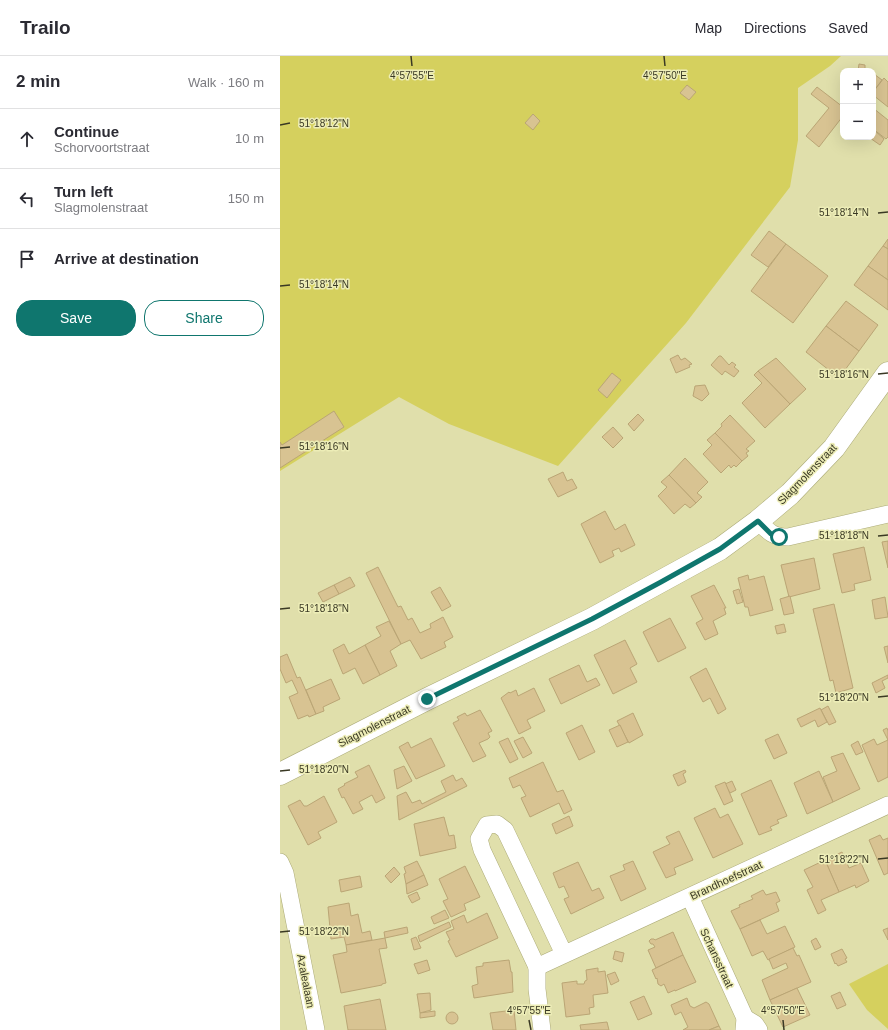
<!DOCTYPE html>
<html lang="en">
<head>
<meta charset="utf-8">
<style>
  :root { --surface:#fff; --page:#f7f7f7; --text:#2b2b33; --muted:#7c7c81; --line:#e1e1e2; --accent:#0f766e }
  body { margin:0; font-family:Helvetica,sans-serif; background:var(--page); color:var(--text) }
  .controls { position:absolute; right:12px; top:12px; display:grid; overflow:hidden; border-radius:8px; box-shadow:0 4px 16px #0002 }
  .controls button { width:36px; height:36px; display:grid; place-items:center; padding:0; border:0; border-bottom:1px solid var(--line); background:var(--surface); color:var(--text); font:20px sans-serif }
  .stop { position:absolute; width:12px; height:12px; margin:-9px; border:3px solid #0f766e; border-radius:50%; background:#fff }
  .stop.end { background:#0f766e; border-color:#fff; box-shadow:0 1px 4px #0008 }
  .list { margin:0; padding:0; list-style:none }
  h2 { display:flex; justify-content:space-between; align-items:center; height:52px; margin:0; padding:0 16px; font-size:17px }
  h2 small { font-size:13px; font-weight:400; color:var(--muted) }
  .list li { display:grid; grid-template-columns:26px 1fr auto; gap:12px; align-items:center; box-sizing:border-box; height:60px; padding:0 16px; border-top:1px solid var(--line) }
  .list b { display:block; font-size:15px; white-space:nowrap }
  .list p { margin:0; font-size:13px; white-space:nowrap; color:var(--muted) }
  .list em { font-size:13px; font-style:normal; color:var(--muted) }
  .actions { display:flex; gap:8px; padding:12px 16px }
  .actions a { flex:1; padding:9px 0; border:1px solid var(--accent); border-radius:16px; text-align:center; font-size:14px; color:var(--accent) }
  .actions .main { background:var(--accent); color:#fff }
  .icon { flex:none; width:22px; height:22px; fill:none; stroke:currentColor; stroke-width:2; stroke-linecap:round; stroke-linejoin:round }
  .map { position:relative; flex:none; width:608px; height:974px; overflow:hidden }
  header { display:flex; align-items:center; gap:24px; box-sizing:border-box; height:56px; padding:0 20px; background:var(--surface); border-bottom:1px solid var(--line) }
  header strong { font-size:19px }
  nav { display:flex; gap:22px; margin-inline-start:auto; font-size:14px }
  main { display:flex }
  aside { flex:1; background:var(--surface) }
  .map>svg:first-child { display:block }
  .green { fill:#d5d05e }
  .building { fill:#d8c392; stroke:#baa575 }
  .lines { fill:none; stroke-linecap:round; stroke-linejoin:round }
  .street-casing { stroke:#acab78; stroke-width:18 }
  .secondary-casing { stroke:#acab78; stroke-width:23 }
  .street { stroke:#fff; stroke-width:17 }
  .secondary { stroke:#fff; stroke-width:22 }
  .route { stroke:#0f766e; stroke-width:5 }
  .ticks { fill:none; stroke:#3a3924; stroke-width:1.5 }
  .labels { text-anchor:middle; stroke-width:3; stroke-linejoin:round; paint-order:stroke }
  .street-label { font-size:11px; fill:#3a3924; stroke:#ededb7 }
  .ticks-label { font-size:10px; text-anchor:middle; fill:#3a3924; stroke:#ededb7; stroke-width:3; stroke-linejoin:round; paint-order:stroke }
</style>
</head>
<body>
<header>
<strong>Trailo</strong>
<nav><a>Map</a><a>Directions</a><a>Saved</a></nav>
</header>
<main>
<aside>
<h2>2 min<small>Walk · 160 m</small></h2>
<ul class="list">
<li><svg class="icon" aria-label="ahead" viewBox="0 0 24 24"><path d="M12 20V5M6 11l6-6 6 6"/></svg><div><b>Continue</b><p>Schorvoortstraat</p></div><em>10 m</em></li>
<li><svg class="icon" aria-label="left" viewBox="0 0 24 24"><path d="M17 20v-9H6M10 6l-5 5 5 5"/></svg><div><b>Turn left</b><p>Slagmolenstraat</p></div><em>150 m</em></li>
<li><svg class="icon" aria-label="arrive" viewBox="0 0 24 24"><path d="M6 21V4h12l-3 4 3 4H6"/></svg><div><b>Arrive at destination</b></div></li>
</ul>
<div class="actions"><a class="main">Save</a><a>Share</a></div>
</aside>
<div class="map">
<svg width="608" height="974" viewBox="0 0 608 974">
  <rect width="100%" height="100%" fill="#e0dfab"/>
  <g class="green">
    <polygon points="0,0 561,0 550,10 518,32 518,84 510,131 406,267 278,410 169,368 119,341 0,415"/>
    <polygon points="608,908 608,973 587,954 569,928"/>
  </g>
  <g class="building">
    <polygon points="579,8 585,9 585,15 578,15"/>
    <polygon points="594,18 602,24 593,36 593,20"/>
    <polygon points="604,22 608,26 608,51 593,39 593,36"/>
    <polygon points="407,29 416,36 409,44 400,37"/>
    <polygon points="537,31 563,51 563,60 539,91 526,80 549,52 531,38"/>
    <polygon points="593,52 608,64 608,81 606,83 593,73"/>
    <polygon points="253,58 260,65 253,74 245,67"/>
    <polygon points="593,73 604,83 600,89 590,82 593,81"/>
    <polygon points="489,175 506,188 488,211 471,199"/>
    <polygon points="608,183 608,193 603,190"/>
    <polygon points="506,188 548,220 513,267 471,235"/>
    <polygon points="603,190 608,193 608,224 588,210"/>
    <polygon points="588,210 608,224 608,254 574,229"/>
    <polygon points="566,245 598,269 579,295 546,270"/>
    <polygon points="546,270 579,295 559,322 526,296"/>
    <polygon points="398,299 401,304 405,302 412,308 409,309 410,311 396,317 390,303"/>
    <polygon points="439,300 441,300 449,309 452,306 456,309 454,311 459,315 454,321 445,315 442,319 431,309"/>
    <polygon points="496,302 526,333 510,348 478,315"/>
    <polygon points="478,315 510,348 485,372 462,347 482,327 474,319"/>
    <polygon points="332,317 341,324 327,342 318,334"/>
    <polygon points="425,329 429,338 422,345 413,340 415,330"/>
    <polygon points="54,355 64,371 0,412 0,386 2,389"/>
    <polygon points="358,358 364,364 354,375 348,368"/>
    <polygon points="450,359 475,385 466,393 469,395 466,397 468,400 462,405 435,377 442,370 441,368"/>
    <polygon points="333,371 343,382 333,392 322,381"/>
    <polygon points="435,377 462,405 456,411 454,409 451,412 449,409 441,417 423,398 432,389 427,384"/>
    <polygon points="405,402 428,426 417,437 422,441 416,447 389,419"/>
    <polygon points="283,416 287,425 292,423 297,432 278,441 268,423"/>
    <polygon points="389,419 416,447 410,452 405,448 394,458 378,440 387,431 381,426"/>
    <polygon points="325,455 335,474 345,468 355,489 341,496 339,492 332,495 334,500 320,507 301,468"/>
    <polygon points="608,485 608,512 602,486"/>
    <polygon points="584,491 591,524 574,528 575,534 562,537 553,498"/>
    <polygon points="534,502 540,533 509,541 501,509"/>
    <polygon points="98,511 118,551 121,550 128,564 132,562 140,577 151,572 150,568 163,561 173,581 164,586 166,591 141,603 130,584 121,588 86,517"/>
    <polygon points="468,519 469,524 484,520 493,554 470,560 468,551 465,551 458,522"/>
    <polygon points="70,521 75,530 59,538 54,529"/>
    <polygon points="54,529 59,538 43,546 38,537"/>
    <polygon points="434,529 446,552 444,552 446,558 433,565 438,578 425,584 416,567 423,563 411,540"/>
    <polygon points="160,531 171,550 162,555 151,536"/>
    <polygon points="459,533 463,546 457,548 453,535"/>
    <polygon points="510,540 514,557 504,559 500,543"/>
    <polygon points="605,541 608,561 595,563 592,544"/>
    <polygon points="554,548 573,632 556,637 553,624 550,625 533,553"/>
    <polygon points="390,562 406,592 378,606 363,576"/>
    <polygon points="109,565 121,588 110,595 117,610 100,619 85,589 101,580 96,571"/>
    <polygon points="504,568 506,576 497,578 495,570"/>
    <polygon points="345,584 357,608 350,612 357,626 333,638 314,599"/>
    <polygon points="64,588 69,598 85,589 100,619 83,628 75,612 63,618 53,594"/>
    <polygon points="608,590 608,607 604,591"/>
    <polygon points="7,598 17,622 20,621 36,658 29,661 28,659 18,663 9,641 18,637 12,624 6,627 0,613 0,601"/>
    <polygon points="299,609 307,626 316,622 320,629 281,648 269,623"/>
    <polygon points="426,612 446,653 438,658 430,642 423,646 410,621"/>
    <polygon points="608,619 608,622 602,625 605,632 596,637 592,627"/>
    <polygon points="51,623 60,643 43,651 44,655 36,658 26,634"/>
    <polygon points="254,632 265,655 247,664 251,672 239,678 221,642 229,636 230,637 236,634 238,640"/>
    <polygon points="548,650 556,666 549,669 541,654"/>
    <polygon points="540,652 547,666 538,671 535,664 521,671 517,663"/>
    <polygon points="200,654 212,675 208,677 210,681 208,683 199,687 206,700 193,706 173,667 179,664 177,661 185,657 187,660"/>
    <polygon points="353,657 363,679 349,687 337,665"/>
    <polygon points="302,669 315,696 299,704 286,677"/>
    <polygon points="340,669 348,686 337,691 329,674"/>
    <polygon points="607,672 608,675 608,721 598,726 582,689 594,683 597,689 608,684 603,674"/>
    <polygon points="498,678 507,697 494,703 485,684"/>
    <polygon points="243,681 252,697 243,702 234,685"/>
    <polygon points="151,682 165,710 136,723 119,691 128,686 131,692"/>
    <polygon points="228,682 238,703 230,707 219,686"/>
    <polygon points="578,685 583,696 576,699 571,689"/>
    <polygon points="563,697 580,733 553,746 543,721 557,715 551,701"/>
    <polygon points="263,706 277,736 283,734 292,754 284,758 279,747 250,761 241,742 246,740 240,729 233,732 229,722"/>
    <polygon points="89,709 105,742 96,747 92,739 79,746 83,753 73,758 64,741 62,742 58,733 65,729 64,728 78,721 75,716"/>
    <polygon points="124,710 132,725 117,733 114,714"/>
    <polygon points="405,714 406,716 403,718 406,726 398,730 393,719"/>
    <polygon points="539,715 553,746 527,758 514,727"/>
    <polygon points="173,719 176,725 182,722 187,730 119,764 117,740 126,736 132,747 140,744 142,748 166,736 161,725"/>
    <polygon points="491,724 507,760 497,764 499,767 490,771 492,774 479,779 461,738"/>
    <polygon points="452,725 456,734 450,737 445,728"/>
    <polygon points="445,726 453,745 444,749 435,730"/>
    <polygon points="44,740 57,766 38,776 41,782 28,789 8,750 20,744 24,750 27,750"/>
    <polygon points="435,752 440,762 448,758 463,788 433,802 414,762"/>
    <polygon points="289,760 293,770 276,778 272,768"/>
    <polygon points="164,761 169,780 174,779 176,792 140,800 134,768"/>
    <polygon points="399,775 413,804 394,812 396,818 386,822 373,796 390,788 386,781"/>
    <polygon points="600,779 603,784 608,782 608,817 604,819 589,784"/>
    <polygon points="562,796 569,812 581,807 589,825 576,832 575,829 559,836 545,804"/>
    <polygon points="545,804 559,836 541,844 546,854 538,858 527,834 533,831 524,814"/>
    <polygon points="137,805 144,819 126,828 124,818 126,817 124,811"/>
    <polygon points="353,805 366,833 341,845 330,820 345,814 343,809"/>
    <polygon points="298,806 312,835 319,832 324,842 291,858 284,843 289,841 284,830 279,832 273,817"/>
    <polygon points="185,810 200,841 184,848 186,854 171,861 163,845 168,843 159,823"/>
    <polygon points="114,811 120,818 111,827 105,820"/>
    <polygon points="144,819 148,829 127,838 126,828"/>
    <polygon points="80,820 82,831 61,836 59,824"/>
    <polygon points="483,834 486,839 496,836 500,845 496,847 499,855 460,873 451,855 460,851 459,849 473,843 471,840"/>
    <polygon points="137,836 140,843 132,847 128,840"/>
    <polygon points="69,847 71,860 78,858 82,877 90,875 92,884 66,889 64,881 51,883 48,851"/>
    <polygon points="165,854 169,862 154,868 151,861"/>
    <polygon points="207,857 218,882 176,901 168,885 170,884 166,876 174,873 171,865 184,859 187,867"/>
    <polygon points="480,864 487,878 505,870 515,891 488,904 483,895 472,900 460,873"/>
    <polygon points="169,866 171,871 140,886 138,880"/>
    <polygon points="127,871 128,877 105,882 104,876"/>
    <polygon points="608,872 608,884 603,874"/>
    <polygon points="393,876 403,899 376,912 368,894 375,891 373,888 371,888 369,885 371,883 374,883 375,884"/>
    <polygon points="136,881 141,892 134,894 131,883"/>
    <polygon points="105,882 107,892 99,893 106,927 102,928 102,929 61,937 53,899 67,896 66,889"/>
    <polygon points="536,882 541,891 535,894 531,885"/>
    <polygon points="513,892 517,900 519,899 531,926 490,944 482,924 508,912 506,907 493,913 489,903"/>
    <polygon points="562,893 567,902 565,903 567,906 558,910 556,907 555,908 551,898"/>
    <polygon points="335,895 344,897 342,906 333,903"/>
    <polygon points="403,899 416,926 395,935 395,934 388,937 384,928 381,930 378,928 377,922 376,923 372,914"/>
    <polygon points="147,904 150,914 138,918 134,908"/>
    <polygon points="229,904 231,916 232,916 233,936 194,942 192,930 198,928 196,911 203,910 203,907"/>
    <polygon points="318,912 318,916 325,915 328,937 313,939 314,951 309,952 310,958 286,961 282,927 297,925 297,928 304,928 305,925 307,924 306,914"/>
    <polygon points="335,916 339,925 331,929 327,919"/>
    <polygon points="517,932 530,959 503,971 490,944"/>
    <polygon points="560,936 566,949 557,953 551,940"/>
    <polygon points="150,937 151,954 140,957 137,938"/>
    <polygon points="364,940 372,958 358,964 350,946"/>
    <polygon points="407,942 410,950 414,952 426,946 429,948 439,970 429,974 403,974 408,971 401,956 395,959 391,949"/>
    <polygon points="100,943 106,974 68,974 64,950"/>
    <polygon points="234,954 236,974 213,974 210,957"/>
    <polygon points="155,955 155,960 140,962 140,957"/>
    <circle cx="172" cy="962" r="6"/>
    <polygon points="327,966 329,974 301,974 300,969"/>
    <polygon points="439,970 441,974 429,974"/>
  </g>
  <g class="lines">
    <defs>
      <g id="street">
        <path d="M478,465c10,10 14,16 30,16l100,-23"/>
        <polyline points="0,806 5,817 36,974"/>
        <polyline points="410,841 465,962 464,974"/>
        <polyline points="284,898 225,774 217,768 207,769 199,783 202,794 257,911 608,749"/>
        <polyline points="257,911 257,933 262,974"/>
        <polyline points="465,962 475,968 479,974"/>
      </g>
      <polyline id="secondary" points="0,718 147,643 312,563 440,493 478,465 510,438 554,392 608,317"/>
    </defs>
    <use href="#street" class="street-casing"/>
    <use href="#secondary" class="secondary-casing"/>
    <use href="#street" class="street"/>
    <use href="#secondary" class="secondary"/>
  </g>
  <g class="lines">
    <polyline class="route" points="147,643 312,563 381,526 440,493 478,465 491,478 499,481"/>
  </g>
  <path class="ticks" d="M131,0l1,10M384,0l1,10M0,69l10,-2M598,157l10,-1M0,230l10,-1M598,318l10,-1M0,392l10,-1M598,480l10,-1M0,553l10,-1M598,641l10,-1M0,715l10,-1M598,803l10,-1M0,876l10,-1M249,964l2,10M503,964l1,10"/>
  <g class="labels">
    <g class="street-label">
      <text transform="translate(527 418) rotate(-46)" y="4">Slagmolenstraat</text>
      <text transform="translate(94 670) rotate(-27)" y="4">Slagmolenstraat</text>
      <text transform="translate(446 824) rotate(-25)" y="4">Brandhoefstraat</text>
      <text transform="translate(437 902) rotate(65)" y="4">Schansstraat</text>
      <text transform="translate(26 925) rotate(79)" y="4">Azalealaan</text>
    </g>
  </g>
  <g class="ticks-label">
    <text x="132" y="23">4°57'55"E</text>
    <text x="385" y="23">4°57'50"E</text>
    <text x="44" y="71">51°18'12"N</text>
    <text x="564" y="160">51°18'14"N</text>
    <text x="44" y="232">51°18'14"N</text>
    <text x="564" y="322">51°18'16"N</text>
    <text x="44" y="394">51°18'16"N</text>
    <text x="564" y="483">51°18'18"N</text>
    <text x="44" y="556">51°18'18"N</text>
    <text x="564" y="645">51°18'20"N</text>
    <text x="44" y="717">51°18'20"N</text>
    <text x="564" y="807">51°18'22"N</text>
    <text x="44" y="879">51°18'22"N</text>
    <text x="249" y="958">4°57'55"E</text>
    <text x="503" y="958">4°57'50"E</text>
  </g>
</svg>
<div class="controls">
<button>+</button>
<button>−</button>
</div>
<div class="stop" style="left:499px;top:481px"></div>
<div class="stop end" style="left:147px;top:643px"></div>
</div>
</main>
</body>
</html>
